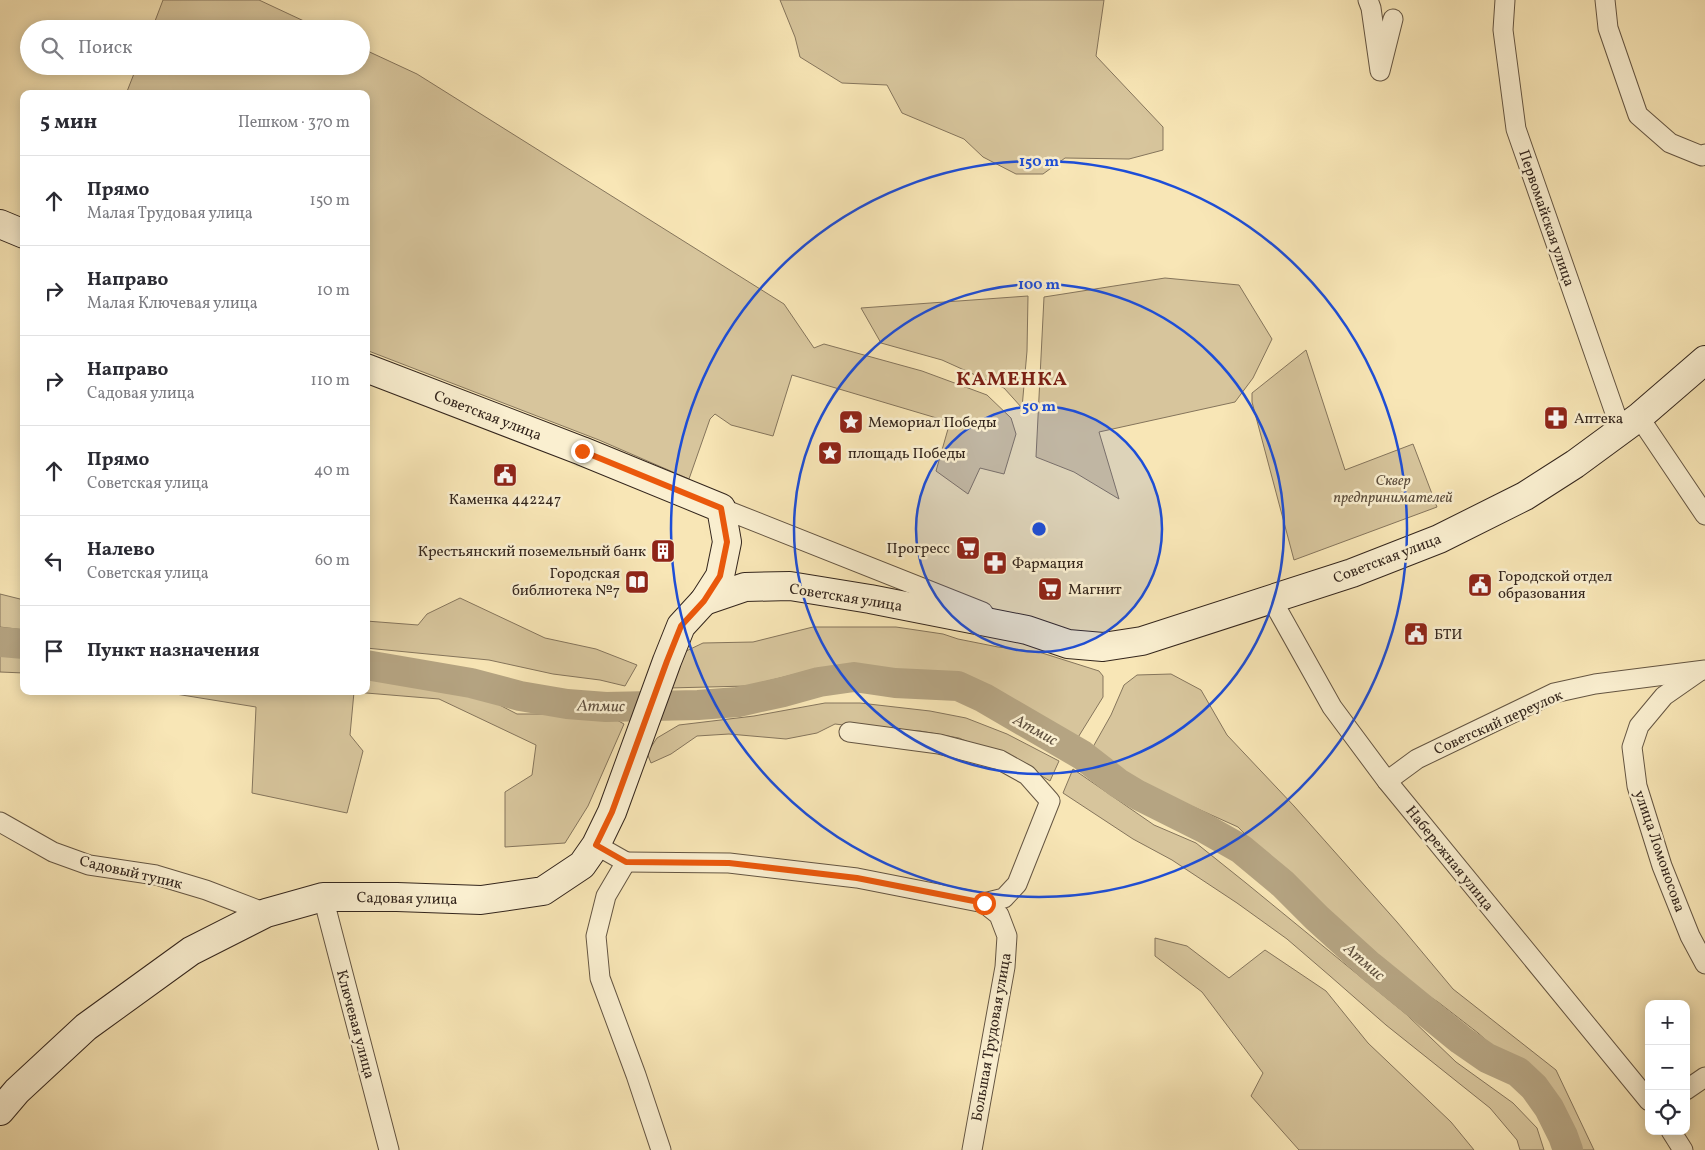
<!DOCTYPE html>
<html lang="ru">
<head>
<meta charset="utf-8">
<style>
  :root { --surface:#fff; --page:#f7f7f7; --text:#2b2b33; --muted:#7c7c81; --line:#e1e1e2 }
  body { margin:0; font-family:Vollkorn,serif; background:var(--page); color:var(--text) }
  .controls { position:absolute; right:15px; bottom:15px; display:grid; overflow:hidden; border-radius:10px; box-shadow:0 2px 12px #0003 }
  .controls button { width:45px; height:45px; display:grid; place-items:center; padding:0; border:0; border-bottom:1px solid var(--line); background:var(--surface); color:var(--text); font:25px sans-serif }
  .stop { position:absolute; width:15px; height:15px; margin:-11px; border:4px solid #ea580c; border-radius:50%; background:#fff }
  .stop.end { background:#ea580c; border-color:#fff; box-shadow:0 1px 5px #0008 }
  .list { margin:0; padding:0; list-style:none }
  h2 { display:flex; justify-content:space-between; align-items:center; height:65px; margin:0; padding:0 20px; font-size:21px }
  h2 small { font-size:16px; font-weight:400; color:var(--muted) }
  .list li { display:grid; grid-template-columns:32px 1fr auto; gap:15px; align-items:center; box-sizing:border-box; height:90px; padding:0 20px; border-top:1px solid var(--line) }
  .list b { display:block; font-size:19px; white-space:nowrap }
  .list p { margin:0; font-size:16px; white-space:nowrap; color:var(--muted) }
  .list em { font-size:16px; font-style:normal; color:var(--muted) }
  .icon { flex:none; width:28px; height:28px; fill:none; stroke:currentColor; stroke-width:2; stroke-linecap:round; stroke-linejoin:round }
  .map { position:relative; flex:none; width:1705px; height:1150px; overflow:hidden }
  .search { position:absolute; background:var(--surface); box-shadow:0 2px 12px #0003; left:20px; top:20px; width:350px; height:55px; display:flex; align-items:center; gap:12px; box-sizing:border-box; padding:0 18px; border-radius:28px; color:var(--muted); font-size:19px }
  .panel { position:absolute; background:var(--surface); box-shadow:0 2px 12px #0003; left:20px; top:90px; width:350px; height:605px; border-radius:10px }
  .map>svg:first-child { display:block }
  .green { fill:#d7c59c; stroke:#85755c }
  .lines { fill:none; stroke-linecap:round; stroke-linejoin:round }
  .river { stroke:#b5a482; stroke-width:30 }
  .street-casing { stroke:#645542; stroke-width:21 }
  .secondary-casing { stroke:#33251c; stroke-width:30 }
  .street { stroke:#faefd0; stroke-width:19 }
  .secondary { stroke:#faefd0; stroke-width:28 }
  .route { stroke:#ea580c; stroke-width:6 }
  .ring { fill:none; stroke:#1d4ed8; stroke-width:2.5 }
  .labels { text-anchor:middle; stroke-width:5; stroke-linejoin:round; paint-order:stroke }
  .street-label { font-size:15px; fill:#33251c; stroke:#faefd0 }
  .poi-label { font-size:15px; fill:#33251c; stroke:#faefd0; text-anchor:start }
  .park-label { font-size:15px; font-style:italic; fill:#5c4d3c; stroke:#faefd0 }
  .water-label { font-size:16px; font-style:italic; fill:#605140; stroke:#faefd0 }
  .district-label { font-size:20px; font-weight:bold; letter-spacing:1px; fill:#7a1f14; stroke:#faefd0 }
  .centre { fill:#1d4ed8; stroke:#faefd0; stroke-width:2.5 }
  .ring-label { font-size:15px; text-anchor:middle; font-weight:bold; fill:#1d4ed8; stroke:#faefd0; stroke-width:5; stroke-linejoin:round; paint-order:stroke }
</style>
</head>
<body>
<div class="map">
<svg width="1705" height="1150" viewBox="0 0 1705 1150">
  <rect width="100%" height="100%" fill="#f8e6b6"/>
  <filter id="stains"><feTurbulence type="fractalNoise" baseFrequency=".004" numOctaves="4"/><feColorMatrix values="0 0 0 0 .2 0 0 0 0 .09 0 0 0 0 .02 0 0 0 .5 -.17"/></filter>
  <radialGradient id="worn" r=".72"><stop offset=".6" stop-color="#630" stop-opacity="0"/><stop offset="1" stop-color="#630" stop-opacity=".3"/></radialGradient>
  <g class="green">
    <polygon points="163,0 259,0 321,29 152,29"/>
    <polygon points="780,0 1104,0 1096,56 1163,127 1163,150 1129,159 1065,158 1043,174 1016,174 983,157 964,139 902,113 887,85 842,83 800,57 795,37"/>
    <polygon points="361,48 417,74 784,304 814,348 824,344 922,371 987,395 1011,418 1016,434 1004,474 980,468 968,494 936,471 950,422 792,375 773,436 731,425 715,414 710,419 689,479 599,440 366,350 366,94 126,94 137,66 361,66"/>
    <polygon points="1165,278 1239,285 1272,339 1253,378 1235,402 1099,432 1119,499 1074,472 1036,457 1044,297"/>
    <polygon points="1028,296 1027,351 1022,408 1004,388 942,360 881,343 861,308"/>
    <polygon points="1306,350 1345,470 1413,444 1437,507 1294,560 1252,402 1252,393"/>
    <polygon points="0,594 24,600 24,630 0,627"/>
    <polygon points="460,598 545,638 596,649 637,665 625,686 600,680 553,674 489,660 366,648 366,621 418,625 427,614"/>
    <polygon points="813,627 896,627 943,634 958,639 998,647 1039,652 1099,671 1103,676 1103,697 1077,739 1046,724 991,689 950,676 891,674 856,668 820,668 748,686 668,688 682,653 703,643 753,642"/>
    <polygon points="0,655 24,656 24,673 0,672"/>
    <polygon points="1171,674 1201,690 1227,735 1294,806 1397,922 1453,989 1556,1070 1594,1150 1572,1150 1567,1133 1553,1105 1532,1070 1505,1057 1478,1033 1438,1002 1393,973 1347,935 1272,862 1238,827 1116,772 1089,754 1111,715 1124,685 1137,675"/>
    <polygon points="366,678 454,686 480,695 517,714 606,714 624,724 588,806 565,843 505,847 505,792 532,775 536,745 439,699 354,692 350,735 363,751 347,813 252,793 256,707 157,691 366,691"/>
    <polygon points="825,703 860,703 930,711 966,718 1007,734 1059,761 1050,781 1025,766 959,738 920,731 877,729 835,724 817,733 786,739 729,734 697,736 671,754 651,763 647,753 657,738 679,725 754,716"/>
    <polygon points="1073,769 1154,825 1196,843 1246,883 1406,1014 1456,1062 1513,1103 1537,1128 1544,1150 1520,1150 1517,1140 1490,1108 1386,1025 1330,976 1287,939 1237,903 1172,860 1133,839 1063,793"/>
    <polygon points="1155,938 1187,946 1229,978 1265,950 1326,991 1368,1043 1451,1122 1474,1150 1299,1150 1251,1096 1263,1073 1202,992 1155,956"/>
  </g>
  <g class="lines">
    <g class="river">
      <polyline points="0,642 24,644"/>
      <polyline points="366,665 471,683 520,696 567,704 606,707 698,705 738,702 783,692 819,682 854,677 895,683 958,686 984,698 1082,755 1118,783 1138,795 1204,828 1241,849 1283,884 1317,918 1370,966 1461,1040 1487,1058 1518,1072 1534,1087 1549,1108 1563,1136 1568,1150"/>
    </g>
    <defs>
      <g id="street">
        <polyline points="1368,0 1371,8 1380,71 1393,19"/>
        <polyline points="1505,0 1503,30 1516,129 1621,430"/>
        <polyline points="1605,0 1608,28 1638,115 1670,143 1702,156 1705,154"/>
        <polyline points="1639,417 1705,515"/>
        <polyline points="721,508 983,612"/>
        <polyline points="1272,600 1332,707 1387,781 1649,1101"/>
        <polyline points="1697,673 1664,696 1639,726 1632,747 1637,786 1662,866 1690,936 1705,964"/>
        <polyline points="1387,781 1417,759 1554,693 1595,684 1705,670"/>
        <polyline points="0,822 53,852 89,865 156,875 206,890 266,913"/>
        <polyline points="596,845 626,862 606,896 596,936 600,978 636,1075 661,1150"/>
        <polyline points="626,862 729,863 857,878 984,903 1004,898 1017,884 1050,801 1027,775 1000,760 939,744 849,732"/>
        <polyline points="323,897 389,1150"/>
        <polyline points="1686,1090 1705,1077"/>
        <polyline points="1671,1131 1683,1150"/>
        <polyline points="972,1150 1005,967 1007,936 999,915 984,903"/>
      </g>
      <g id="secondary">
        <polyline points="0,224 24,234"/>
        <polyline points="704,601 745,587 790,586 870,599 1027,630 1068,644 1103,647 1142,641 1352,573 1439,539 1525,496 1575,464 1639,417 1705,360"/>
        <polyline points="0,1111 17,1091 86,1027 191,951 266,913 323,897 397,897 481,900 543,891 582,865 596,845 612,812 667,661 681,626 704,601 720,576 727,542 721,508 582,451 366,368"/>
      </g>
    </defs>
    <use href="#street" class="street-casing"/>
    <use href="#secondary" class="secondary-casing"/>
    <use href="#street" class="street"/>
    <use href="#secondary" class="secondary"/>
  </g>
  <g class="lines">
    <polyline class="route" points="582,451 721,508 727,542 720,576 704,601 681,626 667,661 612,812 596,845 626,862 729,863 857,878 984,903"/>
  </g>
  <circle cx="1039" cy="529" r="123" fill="#1d4ed8" fill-opacity=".12"/>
  <g class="ring">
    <circle cx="1039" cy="529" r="123"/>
    <circle cx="1039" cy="529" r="245"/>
    <circle cx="1039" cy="529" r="368"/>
  </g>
  <defs>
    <symbol id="pharmacy-square" viewBox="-11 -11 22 22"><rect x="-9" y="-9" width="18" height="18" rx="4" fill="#8f2418" stroke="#faefd0"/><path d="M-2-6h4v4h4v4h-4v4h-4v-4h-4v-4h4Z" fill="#fff"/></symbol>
    <symbol id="sight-square" viewBox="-11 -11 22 22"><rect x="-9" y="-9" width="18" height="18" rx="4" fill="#8f2418" stroke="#faefd0"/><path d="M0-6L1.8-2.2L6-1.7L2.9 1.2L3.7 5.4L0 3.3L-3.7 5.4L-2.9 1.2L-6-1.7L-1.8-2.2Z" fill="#fff"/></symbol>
    <symbol id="civic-square" viewBox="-11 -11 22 22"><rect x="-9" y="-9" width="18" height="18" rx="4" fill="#8f2418" stroke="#faefd0"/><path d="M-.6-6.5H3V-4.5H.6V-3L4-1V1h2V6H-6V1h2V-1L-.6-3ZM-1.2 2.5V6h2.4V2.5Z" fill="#fff"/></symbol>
    <symbol id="supermarket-square" viewBox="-11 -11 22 22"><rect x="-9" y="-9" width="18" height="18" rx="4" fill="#8f2418" stroke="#faefd0"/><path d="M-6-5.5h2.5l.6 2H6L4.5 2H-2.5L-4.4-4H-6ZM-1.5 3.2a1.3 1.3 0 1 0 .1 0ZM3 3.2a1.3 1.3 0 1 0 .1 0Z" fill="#fff"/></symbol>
    <symbol id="building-square" viewBox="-11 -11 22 22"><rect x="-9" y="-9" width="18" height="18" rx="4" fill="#8f2418" stroke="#faefd0"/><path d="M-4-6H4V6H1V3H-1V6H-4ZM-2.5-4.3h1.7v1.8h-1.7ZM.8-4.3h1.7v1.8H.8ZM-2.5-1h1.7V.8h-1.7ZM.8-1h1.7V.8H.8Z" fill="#fff"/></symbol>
    <symbol id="library-square" viewBox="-11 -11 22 22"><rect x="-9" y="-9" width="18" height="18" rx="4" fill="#8f2418" stroke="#faefd0"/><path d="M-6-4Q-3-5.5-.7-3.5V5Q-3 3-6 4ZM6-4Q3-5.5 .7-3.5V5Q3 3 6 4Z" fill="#fff"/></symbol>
  </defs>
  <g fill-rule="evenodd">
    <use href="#pharmacy-square" x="1542" y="404" width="28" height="28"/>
    <use href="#sight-square" x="837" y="408" width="28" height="28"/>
    <use href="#sight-square" x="816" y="439" width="28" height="28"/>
    <use href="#civic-square" x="491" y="461" width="28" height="28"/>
    <use href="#supermarket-square" x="954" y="534" width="28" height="28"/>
    <use href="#building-square" x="649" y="537" width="28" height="28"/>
    <use href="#pharmacy-square" x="981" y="549" width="28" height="28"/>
    <use href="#library-square" x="623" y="568" width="28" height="28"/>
    <use href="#civic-square" x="1466" y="571" width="28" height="28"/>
    <use href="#supermarket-square" x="1036" y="575" width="28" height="28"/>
    <use href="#civic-square" x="1402" y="620" width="28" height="28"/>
  </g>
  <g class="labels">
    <g class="street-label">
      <text transform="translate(1547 218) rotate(71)" y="5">Первомайская улица</text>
      <text transform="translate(488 415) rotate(21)" y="5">Советская улица</text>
      <text transform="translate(1387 558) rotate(-21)" y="5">Советская улица</text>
      <text transform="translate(846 597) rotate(9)" y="5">Советская улица</text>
      <text transform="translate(1498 722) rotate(-24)" y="5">Советский переулок</text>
      <text transform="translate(1660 851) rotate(71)" y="5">улица Ломоносова</text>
      <text transform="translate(1450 858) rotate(51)" y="5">Набережная улица</text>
      <text transform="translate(131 872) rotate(13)" y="5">Садовый тупик</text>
      <text transform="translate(407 898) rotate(1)" y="5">Садовая улица</text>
      <text transform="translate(356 1024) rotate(75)" y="5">Ключевая улица</text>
      <text transform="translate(991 1037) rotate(-80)" y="5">Большая Трудовая улица</text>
    </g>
    <g class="poi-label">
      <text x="1574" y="423">Аптека</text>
      <text x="868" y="427">Мемориал Победы</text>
      <text x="848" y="458">площадь Победы</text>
      <text x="505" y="504" text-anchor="middle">Каменка 442247</text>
      <text x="950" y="553" text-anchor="end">Прогресс</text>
      <text x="646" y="556" text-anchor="end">Крестьянский поземельный банк</text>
      <text x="1012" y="568">Фармация</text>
      <text x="620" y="578" text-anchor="end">Городская<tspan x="620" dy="17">библиотека №7</tspan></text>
      <text x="1498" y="581">Городской отдел<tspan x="1498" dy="17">образования</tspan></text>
      <text x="1068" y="594">Магнит</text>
      <text x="1434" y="639">БТИ</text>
    </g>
    <g class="park-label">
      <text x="1393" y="485">Сквер<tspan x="1393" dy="17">предпринимателей</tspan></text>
    </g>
    <g class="water-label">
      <text transform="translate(601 705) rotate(1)" y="6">Атмис</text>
      <text transform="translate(1036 729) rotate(29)" y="6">Атмис</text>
      <text transform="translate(1365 961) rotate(41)" y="6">Атмис</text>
    </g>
    <g class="district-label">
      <text x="1012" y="385">КАМЕНКА</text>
    </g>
  </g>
  <circle cx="1039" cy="529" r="8" class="centre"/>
  <g class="ring-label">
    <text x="1039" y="166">150 m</text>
    <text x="1039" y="289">100 m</text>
    <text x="1039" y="411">50 m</text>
  </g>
  <rect width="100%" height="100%" filter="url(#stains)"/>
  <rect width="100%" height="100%" fill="url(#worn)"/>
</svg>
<div class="controls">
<button>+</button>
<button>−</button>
<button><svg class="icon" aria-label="locate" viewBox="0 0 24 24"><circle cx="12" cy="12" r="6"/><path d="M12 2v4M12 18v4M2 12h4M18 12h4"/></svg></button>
</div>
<div class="stop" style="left:984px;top:903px"></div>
<div class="stop end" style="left:582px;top:451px"></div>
<div class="search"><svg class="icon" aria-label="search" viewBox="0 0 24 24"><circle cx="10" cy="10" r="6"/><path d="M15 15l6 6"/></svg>Поиск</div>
<section class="panel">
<h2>5 мин<small>Пешком · 370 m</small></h2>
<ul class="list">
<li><svg class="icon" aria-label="ahead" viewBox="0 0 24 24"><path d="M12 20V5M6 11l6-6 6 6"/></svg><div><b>Прямо</b><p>Малая Трудовая улица</p></div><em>150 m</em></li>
<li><svg class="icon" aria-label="right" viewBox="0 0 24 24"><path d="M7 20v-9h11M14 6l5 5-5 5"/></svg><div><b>Направо</b><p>Малая Ключевая улица</p></div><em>10 m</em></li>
<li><svg class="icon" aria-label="right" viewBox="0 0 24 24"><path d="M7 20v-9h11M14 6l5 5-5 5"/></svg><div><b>Направо</b><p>Садовая улица</p></div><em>110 m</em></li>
<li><svg class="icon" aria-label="ahead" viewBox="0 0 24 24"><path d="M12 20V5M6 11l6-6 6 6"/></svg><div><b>Прямо</b><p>Советская улица</p></div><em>40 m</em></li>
<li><svg class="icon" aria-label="left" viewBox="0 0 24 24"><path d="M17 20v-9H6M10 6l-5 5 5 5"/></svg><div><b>Налево</b><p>Советская улица</p></div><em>60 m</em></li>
<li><svg class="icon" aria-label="arrive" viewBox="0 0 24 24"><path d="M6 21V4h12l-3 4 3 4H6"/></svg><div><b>Пункт назначения</b></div></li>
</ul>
</section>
</div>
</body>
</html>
